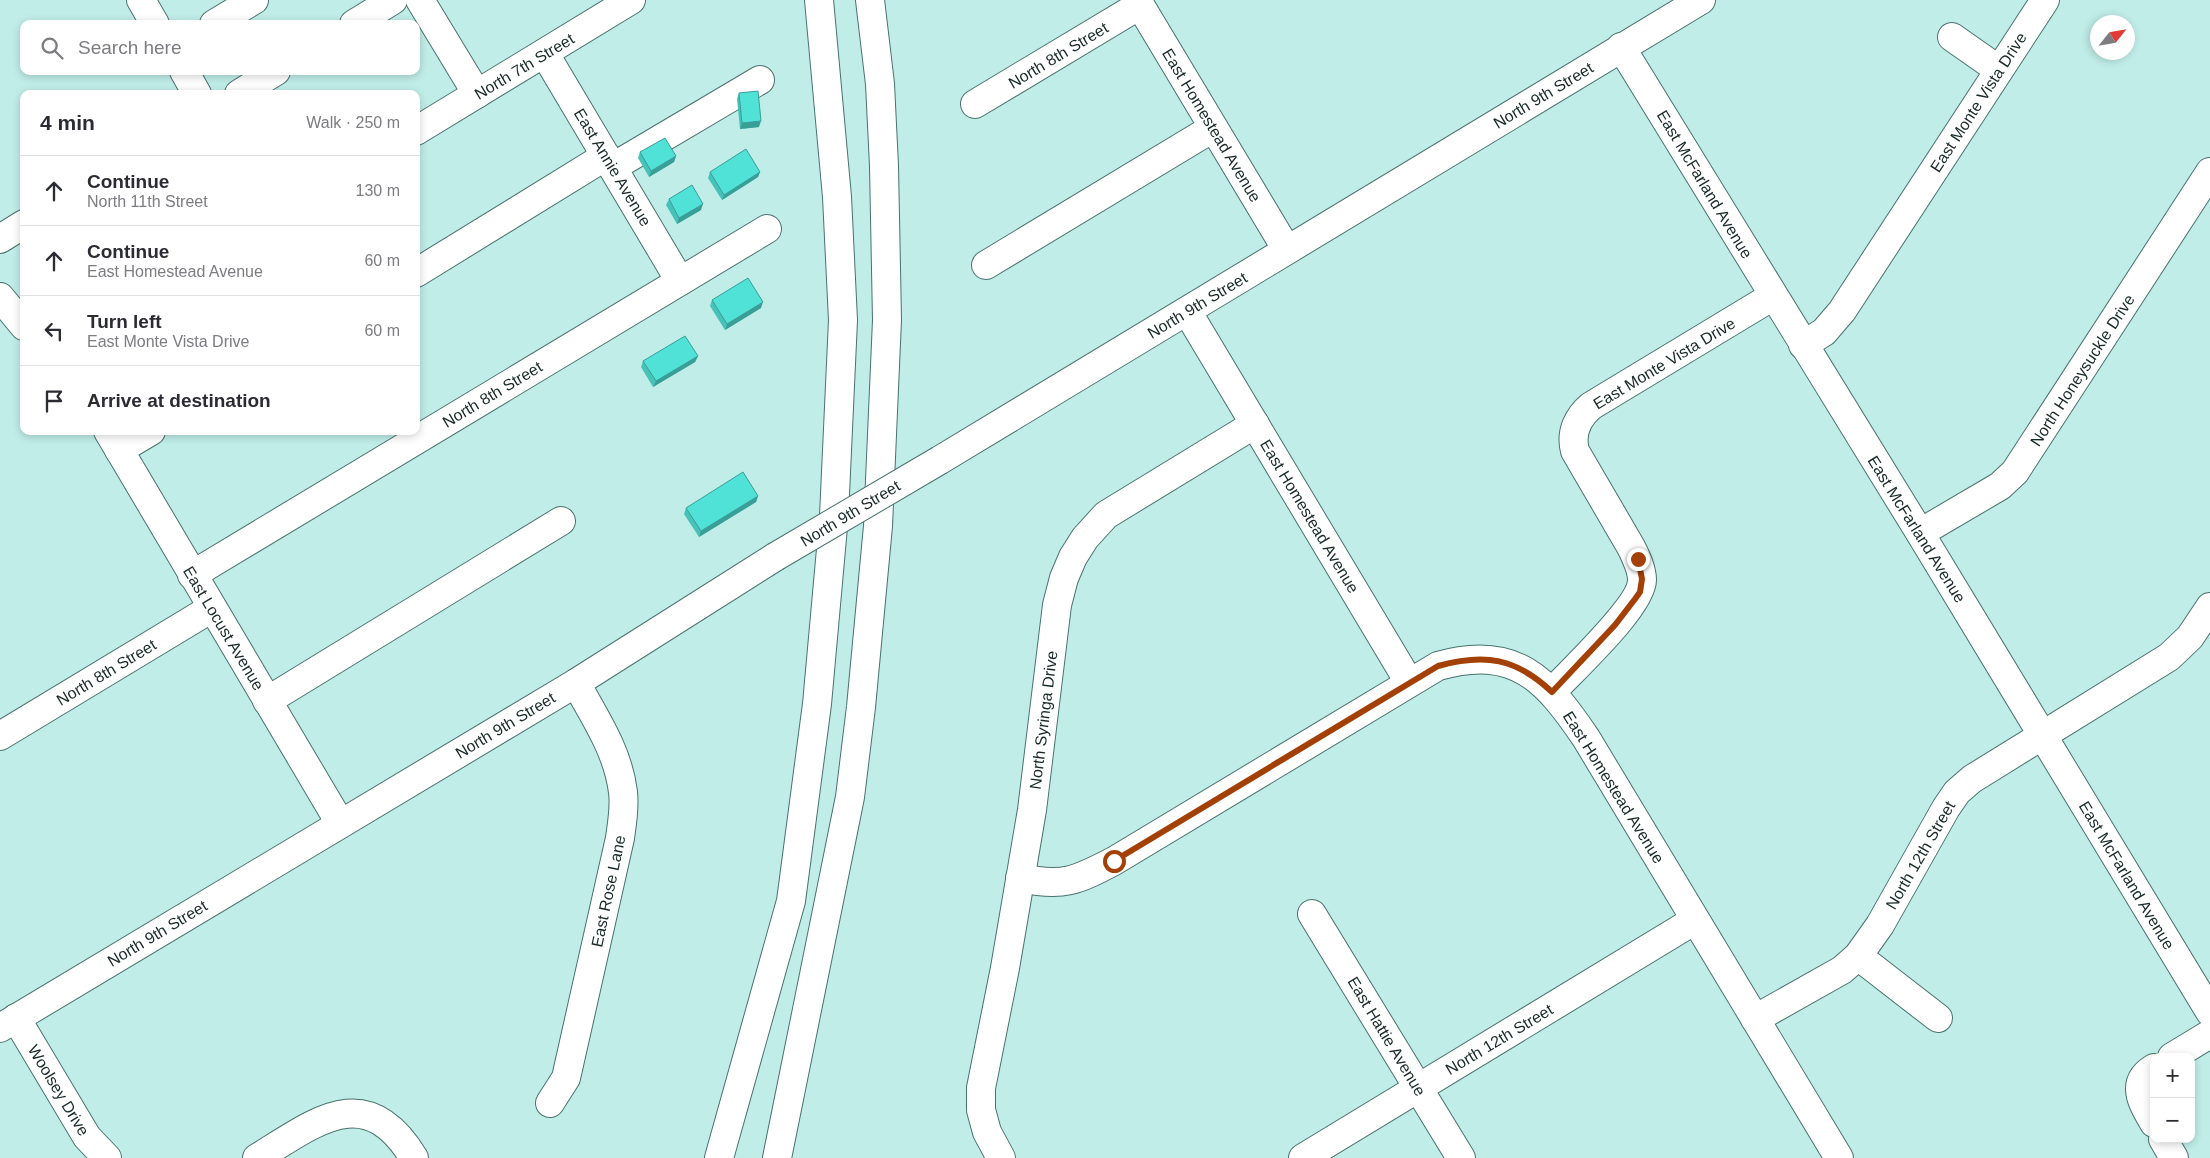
<!DOCTYPE html>
<html lang="en">
<head>
<meta charset="utf-8">
<style>
  :root { --surface:#fff; --page:#f7f7f7; --text:#2b2b33; --muted:#7c7c81; --line:#e1e1e2 }
  body { margin:0; font-family:Arial,sans-serif; background:var(--page); color:var(--text) }
  .controls { position:absolute; right:15px; bottom:15px; display:grid; overflow:hidden; border-radius:10px; box-shadow:0 2px 8px #0003 }
  .controls button { width:45px; height:45px; display:grid; place-items:center; padding:0; border:0; border-bottom:1px solid var(--line); background:var(--surface); color:var(--text); font:25px sans-serif }
  .compass { position:absolute; left:2090px; top:15px; width:45px; height:45px; border-radius:50%; background:var(--surface); box-shadow:0 2px 8px #0003; rotate:59deg }
  .stop { position:absolute; width:15px; height:15px; margin:-11px; border:4px solid #a34005; border-radius:50%; background:#fff }
  .stop.end { background:#a34005; border-color:#fff; box-shadow:0 1px 5px #0008 }
  .list { margin:0; padding:0; list-style:none }
  h2 { display:flex; justify-content:space-between; align-items:center; height:65px; margin:0; padding:0 20px; font-size:21px }
  h2 small { font-size:16px; font-weight:400; color:var(--muted) }
  .list li { display:grid; grid-template-columns:32px 1fr auto; gap:15px; align-items:center; box-sizing:border-box; height:70px; padding:0 20px; border-top:1px solid var(--line) }
  .list b { display:block; font-size:19px; white-space:nowrap }
  .list p { margin:0; font-size:16px; white-space:nowrap; color:var(--muted) }
  .list em { font-size:16px; font-style:normal; color:var(--muted) }
  .icon { flex:none; width:28px; height:28px; fill:none; stroke:currentColor; stroke-width:2; stroke-linecap:round; stroke-linejoin:round }
  .map { position:relative; flex:none; width:2210px; height:1158px; overflow:hidden }
  .search { position:absolute; background:var(--surface); box-shadow:0 2px 8px #0003; left:20px; top:20px; width:400px; height:55px; display:flex; align-items:center; gap:12px; box-sizing:border-box; padding:0 18px; border-radius:10px; color:var(--muted); font-size:19px }
  .panel { position:absolute; background:var(--surface); box-shadow:0 2px 8px #0003; left:20px; top:90px; width:400px; height:345px; border-radius:10px }
  .map>svg:first-child { display:block }
  .lines { fill:none; stroke-linecap:round; stroke-linejoin:round }
  .minor-casing { stroke:#49726e; stroke-width:30 }
  .highway-casing { stroke:#49726e; stroke-width:30 }
  .minor { stroke:#fff; stroke-width:28 }
  .highway { stroke:#fff; stroke-width:28 }
  .minor-bridge-casing { stroke:#49726e; stroke-width:30; stroke-linecap:butt }
  .minor-bridge { stroke:#fff; stroke-width:28 }
  .wall { fill:#46c2b9 }
  .shaded-wall { fill:#399e96 }
  .building { fill:#51e2d7; stroke:#399e96 }
  .route { stroke:#a34005; stroke-width:6 }
  .labels { text-anchor:middle; stroke-width:4.5; stroke-linejoin:round; paint-order:stroke }
  .street-label { font-size:16px; fill:#182927; stroke:#fff }
</style>
</head>
<body>
<div class="map">
<svg width="2210" height="1158" viewBox="0 0 2210 1158">
  <rect width="100%" height="100%" fill="#c0ede8"/>
  <g class="lines">
    <defs>
      <g id="minor">
        <polyline points="141,0 155,24"/>
        <polyline points="420,0 477,94"/>
        <polyline points="1137,0 1287,250"/>
        <polyline points="214,24 254,0"/>
        <polyline points="354,24 393,0"/>
        <polyline points="1952,37 1999,70"/>
        <polyline points="1621,47 1920,533 2210,1012"/>
        <polyline points="545,54 680,281"/>
        <polyline points="184,71 197,94"/>
        <polyline points="239,94 276,71"/>
        <polyline points="975,104 1140,5"/>
        <polyline points="416,131 631,0"/>
        <polyline points="613,167 760,80"/>
        <polyline points="0,239 24,224"/>
        <polyline points="986,265 1213,128"/>
        <polyline points="416,273 606,156"/>
        <polyline points="0,297 24,326"/>
        <polyline points="1187,311 1409,682"/>
        <polyline points="1803,345 1824,332 1842,311 2045,0"/>
        <polyline points="108,431 340,823"/>
        <polyline points="119,450 151,431"/>
        <polyline points="940,460 1701,0"/>
        <polyline points="1920,533 2000,486 2015,472 2210,172"/>
        <polyline points="192,575 767,229"/>
        <path d="M1552,692c19,-21 90,-86 90,-112 0,-11 -6,-23 -11,-33l-56,-96c-5,-19 3,-34 16,-45l182,-110"/>
        <polyline points="267,701 561,521"/>
        <polyline points="0,736 212,608"/>
        <path d="M1020,878c43,9 56,3 94,-17l324,-195c77,-22 108,13 148,72l253,420"/>
        <polyline points="1312,914 1461,1158"/>
        <polyline points="1858,956 1938,1018"/>
        <polyline points="16,1018 87,1137 107,1158"/>
        <polyline points="1755,1019 1842,970 1858,956 1880,925 1946,808 1957,792 1972,779 2169,657 2190,637 2210,607"/>
        <polyline points="0,1028 576,683 775,557"/>
        <polyline points="2172,1057 2210,1034"/>
        <path d="M2154,1068c-25,15 -11,36 0,55"/>
        <path d="M550,1103l16,-25 54,-240c2,-15 5,-31 3,-46 -5,-41 -28,-74 -47,-109"/>
        <polyline points="2163,1139 2174,1158"/>
        <path d="M257,1158c59,-36 109,-79 157,0"/>
        <polyline points="1001,1158 987,1132 981,1110 981,1088 1005,968 1032,810 1057,605 1064,578 1073,557 1085,538 1106,515 1255,424"/>
        <polyline points="1303,1158 1695,920"/>
      </g>
      <g id="highway">
        <polyline points="719,1158 791,901 817,704 834,516 843,320 837,197 819,0"/>
        <polyline points="777,1158 850,797 861,707 878,526 887,320 884,166 880,84 870,0"/>
      </g>
    </defs>
    <use href="#minor" class="minor-casing"/>
    <use href="#highway" class="highway-casing"/>
    <use href="#minor" class="minor"/>
    <use href="#highway" class="highway"/>
    <defs>
      <polyline id="minor-bridge" points="775,557 940,460"/>
    </defs>
    <use href="#minor-bridge" class="minor-bridge-casing"/>
    <use href="#minor-bridge" class="minor-bridge"/>
  </g>
  <g class="wall">
    <polygon points="739,93 759,127 740,129 737,99"/>
    <polygon points="640,152 676,156 674,162 649,177 638,158"/>
    <polygon points="710,172 760,172 758,177 722,200 708,178"/>
    <polygon points="669,199 701,210 677,224 666,205"/>
    <polygon points="712,300 761,308 725,330 710,306"/>
    <polygon points="698,356 695,362 653,387 641,367 643,361"/>
    <polygon points="758,496 756,502 699,537 684,514 686,508"/>
  </g>
  <g class="shaded-wall">
    <polygon points="761,121 759,127 740,129 742,123"/>
    <polygon points="676,156 674,162 649,177 651,171"/>
    <polygon points="760,172 758,177 722,200 724,195"/>
    <polygon points="703,204 701,210 677,224 679,218"/>
    <polygon points="763,302 761,308 725,330 727,324"/>
    <polygon points="698,356 695,362 653,387 656,381"/>
    <polygon points="758,496 756,502 699,537 701,531"/>
  </g>
  <g class="building">
    <polygon points="758,91 761,121 742,123 739,93"/>
    <polygon points="665,138 676,156 651,171 640,152"/>
    <polygon points="746,149 760,172 724,195 710,172"/>
    <polygon points="692,185 703,204 679,218 669,199"/>
    <polygon points="748,278 763,302 727,324 712,300"/>
    <polygon points="685,336 698,356 656,381 643,361"/>
    <polygon points="743,472 758,496 701,531 686,508"/>
  </g>
  <g class="lines">
    <path class="route" d="M1114,861l324,-195c47,-13 78,-8 114,26l63,-67 20,-26 5,-7 2,-13 -4,-20"/>
  </g>
  <g class="labels">
    <g class="street-label">
      <text transform="translate(1058 55) rotate(-31)" y="6">North 8th Street</text>
      <text transform="translate(524 66) rotate(-31)" y="6">North 7th Street</text>
      <text transform="translate(1543 95) rotate(-31)" y="6">North 9th Street</text>
      <text transform="translate(1978 102) rotate(-57)" y="6">East Monte Vista Drive</text>
      <text transform="translate(1212 125) rotate(59)" y="6">East Homestead Avenue</text>
      <text transform="translate(613 167) rotate(59)" y="6">East Annie Avenue</text>
      <text transform="translate(1705 184) rotate(59)" y="6">East McFarland Avenue</text>
      <text transform="translate(1197 305) rotate(-31)" y="6">North 9th Street</text>
      <text transform="translate(1664 363) rotate(-31)" y="6">East Monte Vista Drive</text>
      <text transform="translate(2082 370) rotate(-57)" y="6">North Honeysuckle Drive</text>
      <text transform="translate(492 394) rotate(-31)" y="6">North 8th Street</text>
      <text transform="translate(850 513) rotate(-31)" y="6">North 9th Street</text>
      <text transform="translate(1310 516) rotate(59)" y="6">East Homestead Avenue</text>
      <text transform="translate(1917 529) rotate(58)" y="6">East McFarland Avenue</text>
      <text transform="translate(224 628) rotate(59)" y="6">East Locust Avenue</text>
      <text transform="translate(106 672) rotate(-31)" y="6">North 8th Street</text>
      <text transform="translate(1043 720) rotate(-83)" y="6">North Syringa Drive</text>
      <text transform="translate(505 725) rotate(-31)" y="6">North 9th Street</text>
      <text transform="translate(1614 787) rotate(58)" y="6">East Homestead Avenue</text>
      <text transform="translate(1920 855) rotate(-60)" y="6">North 12th Street</text>
      <text transform="translate(2127 875) rotate(59)" y="6">East McFarland Avenue</text>
      <text transform="translate(608 891) rotate(-78)" y="6">East Rose Lane</text>
      <text transform="translate(157 933) rotate(-31)" y="6">North 9th Street</text>
      <text transform="translate(1387 1036) rotate(59)" y="6">East Hattie Avenue</text>
      <text transform="translate(1499 1039) rotate(-31)" y="6">North 12th Street</text>
      <text transform="translate(59 1090) rotate(59)" y="6">Woolsey Drive</text>
    </g>
  </g>
</svg>
<div class="controls">
<button>+</button>
<button>−</button>
</div>
<svg class="compass" viewBox="-18 -18 36 36"><path d="M0-13l5 13h-10z" fill="#e53935"/><path d="M0 13l5-13h-10z" fill="#7c7c81"/></svg>
<div class="stop" style="left:1114px;top:861px"></div>
<div class="stop end" style="left:1638px;top:559px"></div>
<div class="search"><svg class="icon" aria-label="search" viewBox="0 0 24 24"><circle cx="10" cy="10" r="6"/><path d="M15 15l6 6"/></svg>Search here</div>
<section class="panel">
<h2>4 min<small>Walk · 250 m</small></h2>
<ul class="list">
<li><svg class="icon" aria-label="ahead" viewBox="0 0 24 24"><path d="M12 20V5M6 11l6-6 6 6"/></svg><div><b>Continue</b><p>North 11th Street</p></div><em>130 m</em></li>
<li><svg class="icon" aria-label="ahead" viewBox="0 0 24 24"><path d="M12 20V5M6 11l6-6 6 6"/></svg><div><b>Continue</b><p>East Homestead Avenue</p></div><em>60 m</em></li>
<li><svg class="icon" aria-label="left" viewBox="0 0 24 24"><path d="M17 20v-9H6M10 6l-5 5 5 5"/></svg><div><b>Turn left</b><p>East Monte Vista Drive</p></div><em>60 m</em></li>
<li><svg class="icon" aria-label="arrive" viewBox="0 0 24 24"><path d="M6 21V4h12l-3 4 3 4H6"/></svg><div><b>Arrive at destination</b></div></li>
</ul>
</section>
</div>
</body>
</html>
